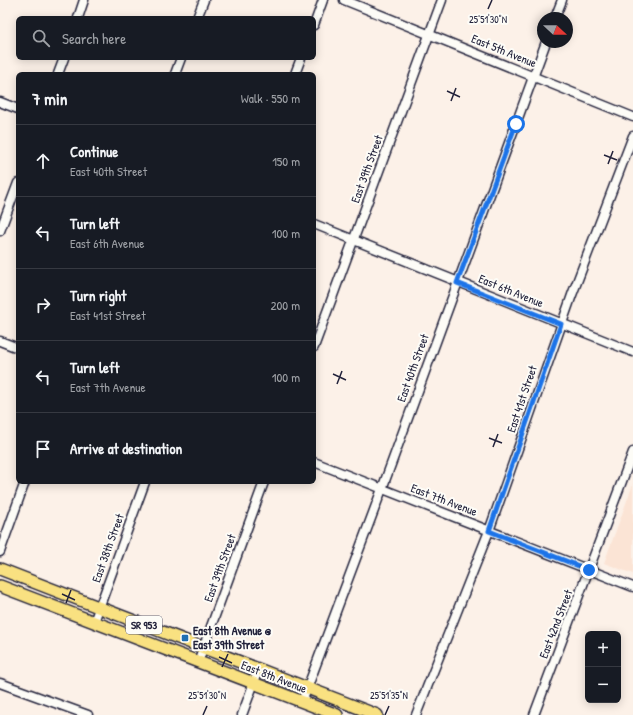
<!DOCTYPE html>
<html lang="en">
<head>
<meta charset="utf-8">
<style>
  :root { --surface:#171b24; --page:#20242c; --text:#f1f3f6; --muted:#9ea1a6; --line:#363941 }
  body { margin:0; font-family:"Patrick Hand",sans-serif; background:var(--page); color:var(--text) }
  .controls { position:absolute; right:12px; bottom:12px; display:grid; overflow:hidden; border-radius:6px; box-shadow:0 2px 10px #0003 }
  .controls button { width:36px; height:36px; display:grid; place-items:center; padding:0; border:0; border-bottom:1px solid var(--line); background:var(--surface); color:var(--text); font:20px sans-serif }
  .compass { position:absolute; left:537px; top:12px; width:36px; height:36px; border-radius:50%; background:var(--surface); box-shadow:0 2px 10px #0003; rotate:112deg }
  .stop { position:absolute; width:12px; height:12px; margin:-9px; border:3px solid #1a73e8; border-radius:50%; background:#fff }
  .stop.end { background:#1a73e8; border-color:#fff; box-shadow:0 1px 4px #0008 }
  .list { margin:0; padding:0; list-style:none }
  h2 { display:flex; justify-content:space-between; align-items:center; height:52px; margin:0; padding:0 16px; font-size:17px }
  h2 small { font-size:13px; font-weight:400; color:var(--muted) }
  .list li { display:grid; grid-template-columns:26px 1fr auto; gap:12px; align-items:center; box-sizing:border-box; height:72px; padding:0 16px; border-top:1px solid var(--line) }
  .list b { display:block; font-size:15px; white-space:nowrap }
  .list p { margin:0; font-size:13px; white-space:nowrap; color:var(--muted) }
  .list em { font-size:13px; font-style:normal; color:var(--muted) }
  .icon { flex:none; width:22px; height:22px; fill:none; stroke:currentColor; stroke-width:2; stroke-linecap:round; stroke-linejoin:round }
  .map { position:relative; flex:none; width:633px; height:715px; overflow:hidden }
  .search { position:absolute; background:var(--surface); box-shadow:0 2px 10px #0003; left:16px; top:16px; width:300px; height:44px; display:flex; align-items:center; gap:10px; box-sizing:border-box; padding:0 14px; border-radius:6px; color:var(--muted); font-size:15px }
  .panel { position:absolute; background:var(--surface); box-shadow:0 2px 10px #0003; left:16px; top:72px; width:300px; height:412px; border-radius:6px }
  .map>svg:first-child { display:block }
  .built { fill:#fbe4d5 }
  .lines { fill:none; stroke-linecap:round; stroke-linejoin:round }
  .minor-casing { stroke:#22223b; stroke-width:11 }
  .major-casing { stroke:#22223b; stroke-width:14 }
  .minor { stroke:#fdfcf7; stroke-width:8 }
  .major { stroke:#f9e181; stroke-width:11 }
  .route { stroke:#1a73e8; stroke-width:5 }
  .ticks { fill:none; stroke:#22223b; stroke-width:1.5 }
  .poi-dot { fill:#1f6fb2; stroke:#fdfcf7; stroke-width:1.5 }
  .labels { text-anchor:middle; stroke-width:4; stroke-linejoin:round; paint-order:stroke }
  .shield { fill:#fdfcf7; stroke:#646373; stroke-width:1 }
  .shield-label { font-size:11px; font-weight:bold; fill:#22223b }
  .street-label { font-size:12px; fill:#22223b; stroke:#fdfcf7 }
  .poi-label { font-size:12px; font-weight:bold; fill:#22223b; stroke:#fdfcf7; text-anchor:start }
  .ticks-label { font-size:10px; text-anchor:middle; fill:#22223b; stroke:#fdfcf7; stroke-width:4; stroke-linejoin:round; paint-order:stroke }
</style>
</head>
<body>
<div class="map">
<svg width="633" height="715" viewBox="0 0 633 715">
  <rect width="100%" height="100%" fill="#fcf1e8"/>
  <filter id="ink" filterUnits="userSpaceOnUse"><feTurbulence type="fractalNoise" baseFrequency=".025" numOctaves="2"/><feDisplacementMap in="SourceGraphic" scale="8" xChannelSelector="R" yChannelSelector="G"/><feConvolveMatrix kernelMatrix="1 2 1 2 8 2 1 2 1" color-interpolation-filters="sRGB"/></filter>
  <g filter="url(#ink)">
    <polygon class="built" points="633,484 633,574 604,563"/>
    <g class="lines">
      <defs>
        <g id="minor">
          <polyline points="344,0 633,117"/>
          <polyline points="78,18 84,0"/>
          <polyline points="197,18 204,0"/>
          <polyline points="555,18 562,0"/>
          <polyline points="314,25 323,0"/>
          <polyline points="58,74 64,58"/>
          <polyline points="175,74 181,58"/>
          <polyline points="295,74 301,58"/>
          <polyline points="0,102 18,109"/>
          <polyline points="314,224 633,352"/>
          <polyline points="0,231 18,183"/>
          <polyline points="0,341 18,348"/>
          <polyline points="314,347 442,0"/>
          <polyline points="314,462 633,587"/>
          <polyline points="0,552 25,482"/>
          <polyline points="94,622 145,482"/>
          <polyline points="198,662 264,482"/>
          <polyline points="0,683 88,715"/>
          <polyline points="302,702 382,489 546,42"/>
          <polyline points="242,715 259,669"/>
          <polyline points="416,715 489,531 572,295 633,136"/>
          <polyline points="534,715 633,452"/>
        </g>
        <g id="major">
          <polyline points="0,569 377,715"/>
          <polyline points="0,586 337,715"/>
        </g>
      </defs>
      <use href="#minor" class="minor-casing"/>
      <use href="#major" class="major-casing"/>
      <use href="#minor" class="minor"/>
      <use href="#major" class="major"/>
    </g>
  </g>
  <g class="lines" filter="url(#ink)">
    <polyline class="route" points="516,124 457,283 561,324 489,531 589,570"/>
  </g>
  <path class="ticks" d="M488,9l4,-9M447,91l13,6M451,101l5,-13M604,155l13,5M608,164l5,-13M333,374l13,6M337,384l5,-13M489,438l13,5M493,447l5,-13M62,594l13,6M66,603l5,-13M219,657l13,6M222,667l6,-13M203,715l4,-9M385,715l4,-9"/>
  <rect class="poi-dot" x="181" y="634" width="8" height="8" rx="2"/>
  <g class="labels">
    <rect class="shield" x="126" y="616" width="36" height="18" rx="3"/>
    <g class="shield-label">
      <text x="144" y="629">SR 953</text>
    </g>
    <g class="street-label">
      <text transform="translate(504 51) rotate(22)" y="4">East 5th Avenue</text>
      <text transform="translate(367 169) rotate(-70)" y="4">East 39th Street</text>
      <text transform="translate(511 291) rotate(22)" y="4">East 6th Avenue</text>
      <text transform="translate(413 368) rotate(-70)" y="4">East 40th Street</text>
      <text transform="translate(522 399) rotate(-71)" y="4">East 41st Street</text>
      <text transform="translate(444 500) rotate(21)" y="4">East 7th Avenue</text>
      <text transform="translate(108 548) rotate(-70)" y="4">East 38th Street</text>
      <text transform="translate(220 568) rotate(-70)" y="4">East 39th Street</text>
      <text transform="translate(556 624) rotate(-69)" y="4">East 42nd Street</text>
      <text transform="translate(274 677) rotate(21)" y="4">East 8th Avenue</text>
    </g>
    <g class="poi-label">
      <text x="193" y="635">East 8th Avenue @<tspan x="193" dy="14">East 39th Street</tspan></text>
    </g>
  </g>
  <g class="ticks-label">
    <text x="488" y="23">25°51'30"N</text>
    <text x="207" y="699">25°51'30"N</text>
    <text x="389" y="699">25°51'35"N</text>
  </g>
</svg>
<div class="controls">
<button>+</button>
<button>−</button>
</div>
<svg class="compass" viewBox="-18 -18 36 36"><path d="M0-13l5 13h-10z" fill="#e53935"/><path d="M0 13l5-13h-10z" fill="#9ea1a6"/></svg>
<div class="stop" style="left:516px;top:124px"></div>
<div class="stop end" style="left:589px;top:570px"></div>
<div class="search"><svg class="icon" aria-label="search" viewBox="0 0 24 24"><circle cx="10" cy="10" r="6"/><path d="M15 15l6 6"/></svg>Search here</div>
<section class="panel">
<h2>7 min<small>Walk · 550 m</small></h2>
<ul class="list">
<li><svg class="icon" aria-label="ahead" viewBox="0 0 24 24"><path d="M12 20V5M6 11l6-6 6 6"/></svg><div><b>Continue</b><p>East 40th Street</p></div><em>150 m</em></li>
<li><svg class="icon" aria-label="left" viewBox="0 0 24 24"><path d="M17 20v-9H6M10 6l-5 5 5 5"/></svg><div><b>Turn left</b><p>East 6th Avenue</p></div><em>100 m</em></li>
<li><svg class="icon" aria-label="right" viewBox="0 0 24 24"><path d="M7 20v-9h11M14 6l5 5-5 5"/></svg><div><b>Turn right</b><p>East 41st Street</p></div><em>200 m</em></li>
<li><svg class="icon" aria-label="left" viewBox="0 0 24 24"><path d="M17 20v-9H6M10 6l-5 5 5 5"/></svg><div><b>Turn left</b><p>East 7th Avenue</p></div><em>100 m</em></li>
<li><svg class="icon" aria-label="arrive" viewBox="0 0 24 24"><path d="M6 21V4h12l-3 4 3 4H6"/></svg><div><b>Arrive at destination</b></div></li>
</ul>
</section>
</div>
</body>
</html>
